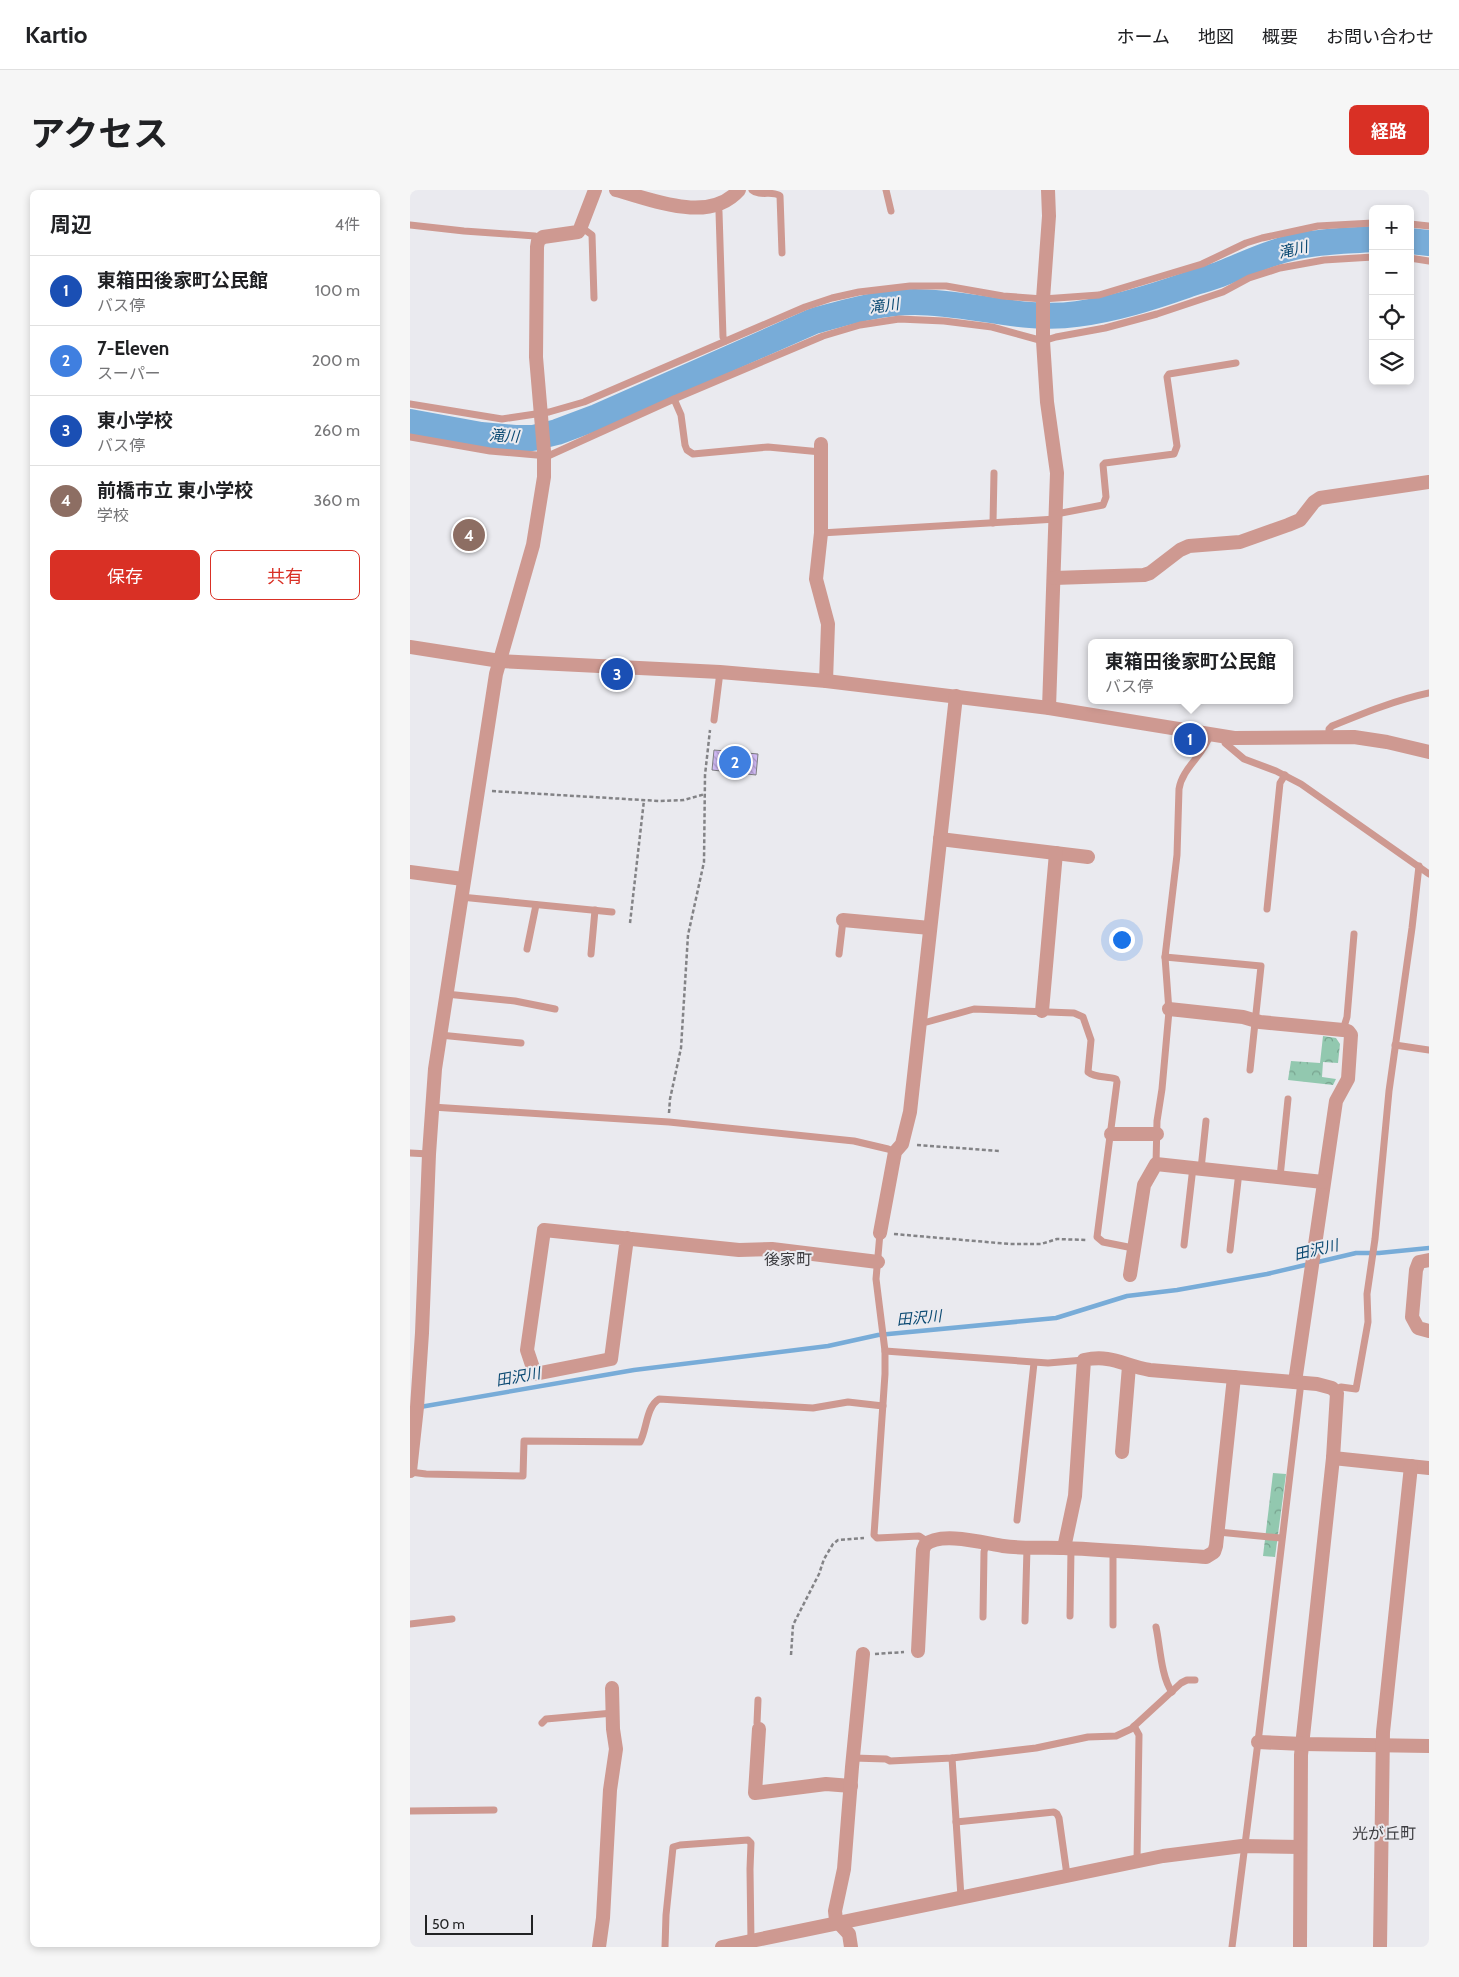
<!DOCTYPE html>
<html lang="ja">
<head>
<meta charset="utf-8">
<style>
  :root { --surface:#fff; --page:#f6f6f6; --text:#202124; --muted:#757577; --line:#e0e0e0; --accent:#d93025 }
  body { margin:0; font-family:Cabin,"Noto Sans JP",sans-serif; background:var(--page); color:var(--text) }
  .controls { position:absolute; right:15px; top:15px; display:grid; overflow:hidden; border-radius:8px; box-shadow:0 2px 8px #0003 }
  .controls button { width:45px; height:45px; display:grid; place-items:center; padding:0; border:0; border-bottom:1px solid var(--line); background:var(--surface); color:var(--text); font:25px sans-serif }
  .scale { position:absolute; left:15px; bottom:12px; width:108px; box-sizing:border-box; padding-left:5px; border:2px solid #222324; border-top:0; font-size:14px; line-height:18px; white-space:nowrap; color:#222324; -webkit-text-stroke:4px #eaeaef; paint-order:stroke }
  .you { position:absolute; left:711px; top:749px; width:18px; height:18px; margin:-12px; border:4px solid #fff; border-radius:50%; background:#1a73e8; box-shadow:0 0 0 8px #1a73e833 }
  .badge { display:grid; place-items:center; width:32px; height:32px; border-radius:50%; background:var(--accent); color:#fff; font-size:16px; font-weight:700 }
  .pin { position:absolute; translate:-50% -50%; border:2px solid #fff; box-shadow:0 1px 5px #0006 }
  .popup { position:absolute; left:678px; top:449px; width:205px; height:65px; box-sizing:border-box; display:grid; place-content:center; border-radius:8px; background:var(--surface); filter:drop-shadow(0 1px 4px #0005); font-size:16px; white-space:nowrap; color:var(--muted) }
  .popup b { font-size:19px; color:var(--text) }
  .popup::after { content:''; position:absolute; left:50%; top:100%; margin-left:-10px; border:10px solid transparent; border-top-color:var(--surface) }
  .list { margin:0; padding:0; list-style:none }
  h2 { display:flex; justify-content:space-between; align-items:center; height:65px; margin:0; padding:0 20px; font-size:21px }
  h2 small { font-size:16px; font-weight:400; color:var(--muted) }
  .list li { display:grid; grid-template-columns:32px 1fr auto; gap:15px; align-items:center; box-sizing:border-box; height:70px; padding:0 20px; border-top:1px solid var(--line) }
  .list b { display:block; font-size:19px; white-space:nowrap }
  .list p { margin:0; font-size:16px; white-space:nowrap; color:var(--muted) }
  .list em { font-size:16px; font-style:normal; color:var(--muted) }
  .actions { display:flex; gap:10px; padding:15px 20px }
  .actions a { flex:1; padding:11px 0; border:1px solid var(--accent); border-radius:8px; text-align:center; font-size:18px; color:var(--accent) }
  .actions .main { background:var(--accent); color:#fff }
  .icon { flex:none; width:28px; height:28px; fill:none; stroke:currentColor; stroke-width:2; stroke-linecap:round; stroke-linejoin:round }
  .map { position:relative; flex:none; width:1019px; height:1757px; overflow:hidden; border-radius:8px }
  header { display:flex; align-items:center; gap:30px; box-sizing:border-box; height:70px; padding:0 25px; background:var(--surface); border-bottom:1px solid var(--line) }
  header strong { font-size:24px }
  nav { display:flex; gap:28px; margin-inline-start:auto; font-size:18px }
  .intro { display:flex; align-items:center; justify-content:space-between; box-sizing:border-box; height:120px; padding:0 30px }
  h1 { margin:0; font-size:35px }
  .button { padding:12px 22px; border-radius:8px; background:var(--accent); color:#fff; font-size:18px; font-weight:700 }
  main { display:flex; gap:30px; padding:0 30px }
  aside { flex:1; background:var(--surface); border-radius:8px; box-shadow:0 2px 8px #0003 }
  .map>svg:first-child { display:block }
  .park { fill:url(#park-crowns) }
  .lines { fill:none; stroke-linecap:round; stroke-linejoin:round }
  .stream { stroke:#78acd8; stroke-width:4.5 }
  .river { stroke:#78acd8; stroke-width:26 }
  .building { fill:url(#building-back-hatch); stroke:#818084 }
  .path { stroke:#838386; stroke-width:2.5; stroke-dasharray:4 2.5; stroke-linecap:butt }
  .service { stroke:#ce9991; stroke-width:7 }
  .minor { stroke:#ce9991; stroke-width:14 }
  .labels { text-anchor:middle; stroke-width:4; stroke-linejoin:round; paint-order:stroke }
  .water-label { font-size:15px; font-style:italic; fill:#0a4972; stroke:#eaeaef }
  .quarter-label { font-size:16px; fill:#3e3e42; stroke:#eaeaef }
</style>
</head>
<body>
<header>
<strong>Kartio</strong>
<nav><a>ホーム</a><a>地図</a><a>概要</a><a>お問い合わせ</a></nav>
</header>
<div class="intro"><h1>アクセス</h1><a class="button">経路</a></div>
<main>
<aside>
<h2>周辺<small>4件</small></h2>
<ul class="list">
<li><span class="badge" style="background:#1a4fb4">1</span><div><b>東箱田後家町公民館</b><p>バス停</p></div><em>100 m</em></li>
<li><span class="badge" style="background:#3f7fe0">2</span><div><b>7-Eleven</b><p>スーパー</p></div><em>200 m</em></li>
<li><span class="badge" style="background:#1a4fb4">3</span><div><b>東小学校</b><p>バス停</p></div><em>260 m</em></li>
<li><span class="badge" style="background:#8d6e63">4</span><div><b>前橋市立 東小学校</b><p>学校</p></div><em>360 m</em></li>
</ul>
<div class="actions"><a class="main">保存</a><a>共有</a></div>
</aside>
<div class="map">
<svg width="1019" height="1757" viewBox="0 0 1019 1757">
  <defs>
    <pattern id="park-crowns" width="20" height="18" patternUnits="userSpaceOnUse" patternTransform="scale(1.25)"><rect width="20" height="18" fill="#92c8af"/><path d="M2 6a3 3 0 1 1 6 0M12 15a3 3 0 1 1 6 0" fill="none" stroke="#77a28e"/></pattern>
    <pattern id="building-back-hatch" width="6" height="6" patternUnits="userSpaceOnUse" patternTransform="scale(1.25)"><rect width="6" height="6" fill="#d4bdf9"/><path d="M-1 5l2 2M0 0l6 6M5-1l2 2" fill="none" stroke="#b6a2d5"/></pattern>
  </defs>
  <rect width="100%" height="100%" fill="#eaeaef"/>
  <g class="park">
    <polygon points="913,846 926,848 930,854 928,873 913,872 912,887 926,889 923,895 878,890 881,871 910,873"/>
    <polygon points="863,1283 876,1284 865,1367 853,1366"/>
  </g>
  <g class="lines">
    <polyline class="stream" points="10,1217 224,1180 418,1156 468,1145 646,1128 717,1106 767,1100 857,1084 946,1063 969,1063 1019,1058"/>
    <g class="river">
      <polyline points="1000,51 1019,53"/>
      <path d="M0,232l71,13 34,3h18l24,-6 40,-15 217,-96c33,-9 66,-19 101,-19 54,0 109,20 162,12 38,-5 73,-16 110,-29 11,-4 24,-7 36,-12 23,-9 45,-20 71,-26 25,-6 53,-6 79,-8"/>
    </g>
  </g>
  <polygon class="building" points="304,560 348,564 346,585 302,580"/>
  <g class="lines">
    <g class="path">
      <polyline points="82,601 249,611 274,610 295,604"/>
      <polyline points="220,733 234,610"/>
      <polyline points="259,923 260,909 271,858 278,745 294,672 295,585 300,540"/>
      <polyline points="507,955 590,961"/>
      <polyline points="484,1044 600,1054 631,1054 647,1049 677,1050"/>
      <polyline points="465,1464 494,1462"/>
      <polyline points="381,1465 383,1435 409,1384 414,1369 423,1354 428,1350 454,1348"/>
    </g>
    <g class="service">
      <path d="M342,0c8,7 21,0 28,6l2,57"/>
      <polyline points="476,0 481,21"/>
      <polyline points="308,15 309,22 313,147 315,151"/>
      <polyline points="1000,34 1019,36"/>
      <polyline points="0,35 54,41 125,46 130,48"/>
      <polyline points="171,37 182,45 184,108"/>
      <polyline points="1000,68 1019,71"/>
      <polyline points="264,209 271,225 275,255 277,260 283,264 358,257 411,262"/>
      <polyline points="0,214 92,229 139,222 174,212 395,117 422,108 449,102 500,96 536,96 593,106 633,109 689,105 792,74 836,53 852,48 908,36 963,33"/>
      <polyline points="0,247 80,261 138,266 264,209 413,146 450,135 489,129 534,131 582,137 633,151 646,147 695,138 747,124 813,102 839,88 870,78 914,70 963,67"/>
      <polyline points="646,324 693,315 696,307 693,275 695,273 764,264 767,256 757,187 759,184 826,173"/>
      <polyline points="583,333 584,283"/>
      <polyline points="411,343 646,329"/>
      <polyline points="304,530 310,482"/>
      <polyline points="815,547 815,553 834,569 866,581 891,594 1019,684"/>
      <path d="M919,547v-8l3,-3c32,-13 64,-26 97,-33"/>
      <polyline points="51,707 202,722"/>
      <polyline points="857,719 870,593 875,585"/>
      <polyline points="117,759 126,715"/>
      <polyline points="181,764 185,720"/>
      <polyline points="429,764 433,730"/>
      <polyline points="755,767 851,776 840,880"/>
      <polyline points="36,804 105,811 145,819"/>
      <path d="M510,831l7,1 47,-13 100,4 9,4 8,23 -3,32c7,6 19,4 28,7l1,3 -20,155 6,5 30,6"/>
      <polyline points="933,840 937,827 944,744"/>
      <polyline points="30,845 111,853"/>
      <polyline points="985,855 1019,860"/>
      <polyline points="22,917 259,932 444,951 478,959 485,962"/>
      <polyline points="0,963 19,964"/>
      <path d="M746,974l1,-43 5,-32 7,-78 -4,-54 12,-102 2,-66c3,-21 25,-34 31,-54"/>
      <polyline points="791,979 796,931"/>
      <polyline points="870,987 878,909"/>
      <polyline points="470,1043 466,1089 475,1161 475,1184 464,1345 467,1348 509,1346 518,1352"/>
      <polyline points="774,1055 783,977"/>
      <polyline points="820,1060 829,982"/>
      <polyline points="475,1161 638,1173 674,1170"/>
      <polyline points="925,1200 931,1197 946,1199 958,1132 957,1104 965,1049 979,901 1002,738 1009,676"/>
      <path d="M0,1282l16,2 97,2 1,-35 116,1c7,-13 6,-35 19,-43l154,9 35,-6 35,4"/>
      <polyline points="607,1330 624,1173"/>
      <polyline points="808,1342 871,1348"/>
      <polyline points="660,1426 661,1359"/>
      <polyline points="573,1427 574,1362 576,1353"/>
      <polyline points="615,1431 617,1358"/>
      <polyline points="0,1434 42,1429"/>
      <polyline points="703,1435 703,1362"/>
      <path d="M746,1437c4,18 5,50 16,65"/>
      <polyline points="348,1510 347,1533 349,1539"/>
      <polyline points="132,1533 136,1529 203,1523"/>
      <polyline points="724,1536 729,1545 727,1671"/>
      <polyline points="443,1568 476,1569 480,1571 542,1568 626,1558 678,1547 706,1546 721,1539 771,1493 777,1490 785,1490"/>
      <polyline points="542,1568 551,1707"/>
      <polyline points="0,1621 84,1620"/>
      <polyline points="546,1632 644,1622 647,1624 649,1628 657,1685"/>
      <polyline points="255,1757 256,1725 263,1657 270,1655 338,1650 341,1653 340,1679 341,1751"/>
      <polyline points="822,1757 848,1552 891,1192"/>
    </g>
    <g class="minor">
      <path d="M206,0c38,10 93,34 123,0"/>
      <polyline points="638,0 639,26 633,109 633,151 637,212 647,283 639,518"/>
      <polyline points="411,254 411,343 406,389 418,434 416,491"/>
      <polyline points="644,388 734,385 740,383 770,360 779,356 830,352 878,335 890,330 904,312 910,308 1019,292"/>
      <polyline points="0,457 90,471 310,482 416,491 639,518 824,548 944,547 977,552 1019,562"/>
      <polyline points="530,649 678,667"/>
      <polyline points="0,682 53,689"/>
      <polyline points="433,730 520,738"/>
      <polyline points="759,819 833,827 850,832 933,840 938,841 941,845 938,889 926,911 885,1192"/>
      <polyline points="632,821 646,663"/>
      <polyline points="701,944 747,944"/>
      <polyline points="470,1043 485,962 492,954 500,922 546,506"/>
      <polyline points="217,1048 201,1169 125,1184 117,1160 134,1040 329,1060 362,1059 468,1072"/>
      <polyline points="1019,1070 1009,1072 1006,1080 1002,1127 1008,1138 1019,1141"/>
      <polyline points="720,1085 734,995 746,974 913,992"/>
      <polyline points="712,1262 719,1176"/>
      <polyline points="923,1268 1019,1278"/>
      <polyline points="0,1281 7,1217 12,1143 19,964 25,879 86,484 123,355 134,287 134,261 126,167 127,57 128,51 133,47 168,42 170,39 185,0"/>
      <path d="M654,1358l11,-52 9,-136c28,-6 40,6 66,10l167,14 15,4 5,5 -4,65 -32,297 -1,192"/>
      <path d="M508,1461l5,-101 2,-5c15,-14 59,-2 78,1 20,3 41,1 61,2 47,2 95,6 142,9l8,-5 2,-6 18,-169"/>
      <polyline points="349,1539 345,1603 416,1594 441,1596"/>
      <polyline points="848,1552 893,1554 1019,1556"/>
      <polyline points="189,1757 193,1728 200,1600 206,1559 203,1539 202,1498"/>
      <polyline points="312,1757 753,1666 832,1656 890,1657"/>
      <polyline points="441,1757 439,1744 426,1730 425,1721 434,1679 442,1577 453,1464"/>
      <polyline points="970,1757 973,1542 1001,1276"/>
    </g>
  </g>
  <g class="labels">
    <g class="water-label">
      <text transform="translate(883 60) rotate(-13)" y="5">滝川</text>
      <text transform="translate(474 116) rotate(-8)" y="5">滝川</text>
      <text transform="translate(94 246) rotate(3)" y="5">滝川</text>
      <text transform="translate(906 1060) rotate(-13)" y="5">田沢川</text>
      <text transform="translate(509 1128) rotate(-5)" y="5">田沢川</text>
      <text transform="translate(108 1187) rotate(-10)" y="5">田沢川</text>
    </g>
    <g class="quarter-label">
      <text x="378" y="1075">後家町</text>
      <text x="974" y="1649">光が丘町</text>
    </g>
  </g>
</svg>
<div class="controls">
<button>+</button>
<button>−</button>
<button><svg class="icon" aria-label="locate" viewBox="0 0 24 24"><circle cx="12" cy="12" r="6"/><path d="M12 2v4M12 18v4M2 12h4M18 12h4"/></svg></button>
<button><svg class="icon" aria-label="layers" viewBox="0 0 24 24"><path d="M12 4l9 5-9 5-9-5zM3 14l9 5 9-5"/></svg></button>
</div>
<div class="scale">50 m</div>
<div class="you"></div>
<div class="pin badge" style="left:780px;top:549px;background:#1a4fb4">1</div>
<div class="popup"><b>東箱田後家町公民館</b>バス停</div>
<div class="pin badge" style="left:325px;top:572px;background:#3f7fe0">2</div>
<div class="pin badge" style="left:207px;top:484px;background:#1a4fb4">3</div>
<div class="pin badge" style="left:59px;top:345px;background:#8d6e63">4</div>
</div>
</main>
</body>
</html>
